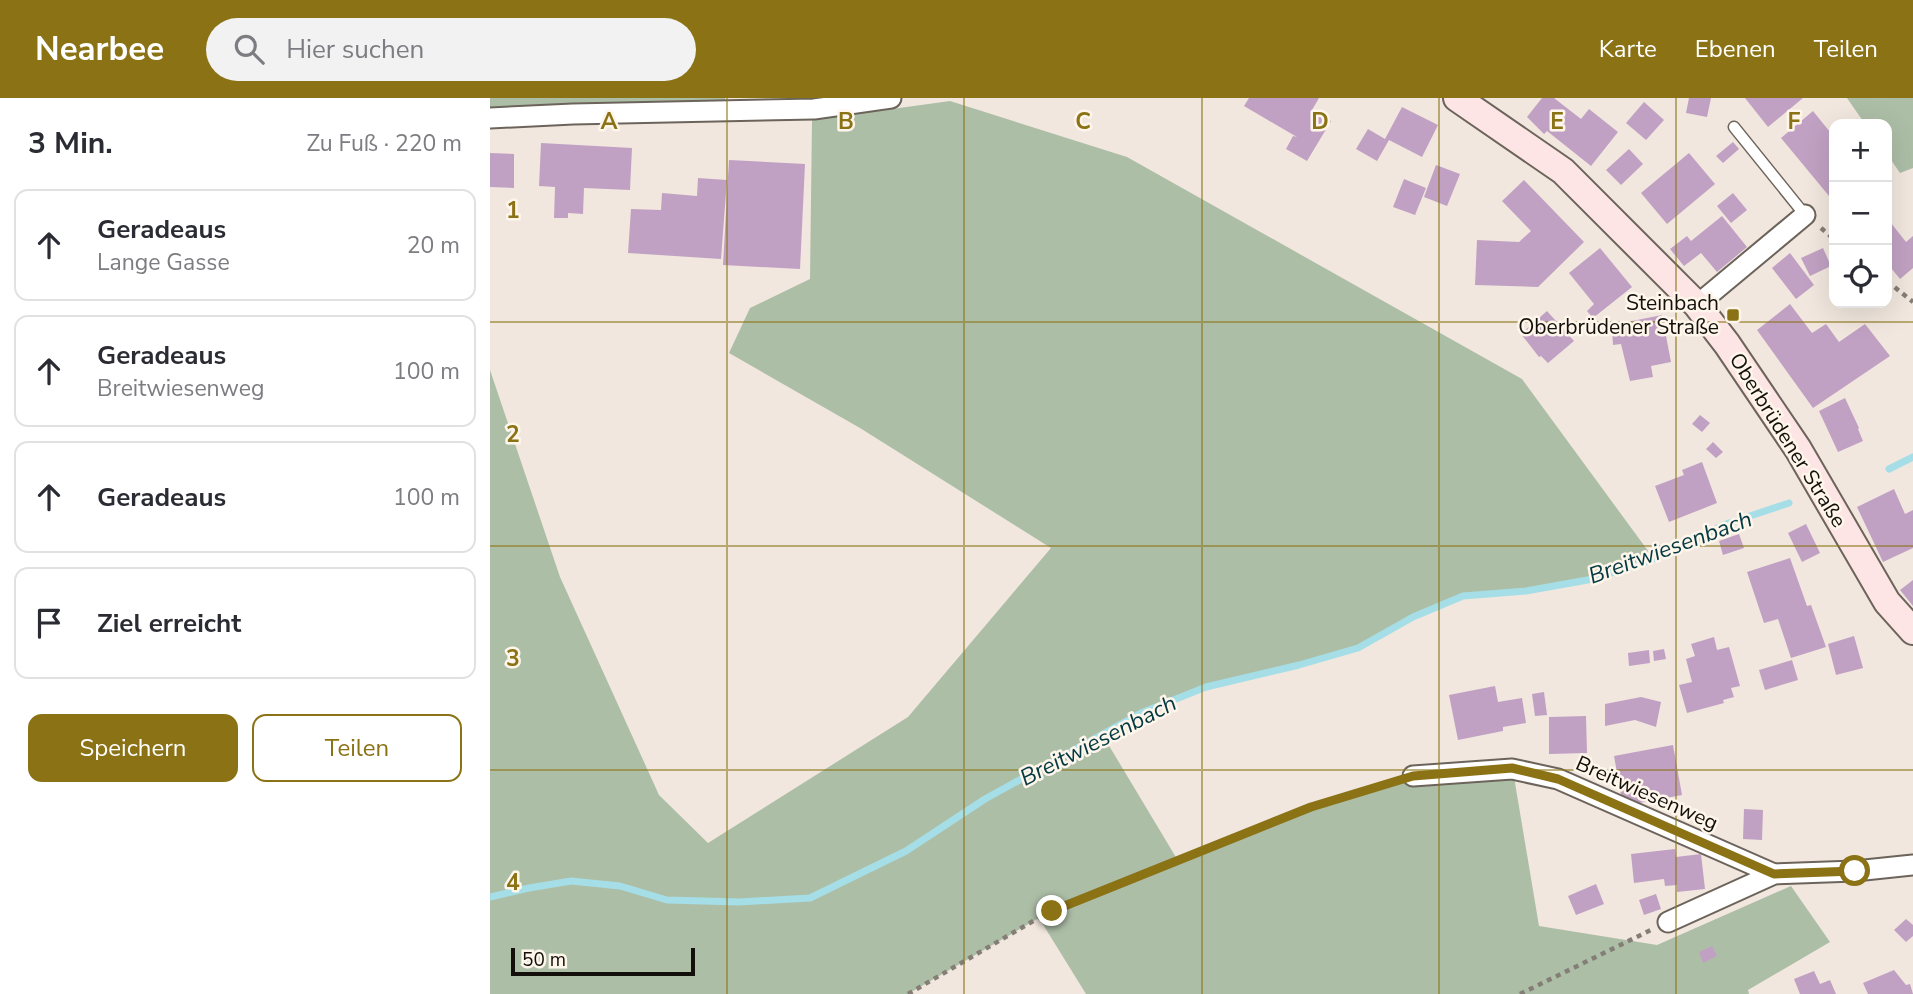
<!DOCTYPE html>
<html lang="de">
<head>
<meta charset="utf-8">
<style>
  :root { --surface:#fff; --page:#f2f2f3; --text:#2b2b33; --muted:#7c7c81; --line:#e1e1e2; --accent:#8a7215 }
  body { margin:0; font-family:"Nunito Sans",sans-serif; background:var(--page); color:var(--text) }
  .controls { position:absolute; right:21px; top:21px; display:grid; overflow:hidden; border-radius:14px; box-shadow:0 7px 28px #0002 }
  .controls button { width:63px; height:63px; display:grid; place-items:center; padding:0; border:0; border-bottom:2px solid var(--line); background:var(--surface); color:var(--text); font:35px sans-serif }
  .scale { position:absolute; left:21px; bottom:18px; width:184px; box-sizing:border-box; padding-left:7px; border:4px solid #13100c; border-top:0; font-size:19px; line-height:24px; white-space:nowrap; color:#13100c; -webkit-text-stroke:5px #fef5eb; paint-order:stroke }
  .stop { position:absolute; width:21px; height:21px; margin:-16px; border:5px solid #8a7215; border-radius:50%; background:#fff }
  .stop.end { background:#8a7215; border-color:#fff; box-shadow:0 2px 7px #0008 }
  .list { margin:0; padding:0; list-style:none }
  h2 { display:flex; justify-content:space-between; align-items:center; height:91px; margin:0; padding:0 28px; font-size:30px }
  h2 small { font-size:23px; font-weight:400; color:var(--muted) }
  .list li { display:grid; grid-template-columns:46px 1fr auto; gap:21px; align-items:center; box-sizing:border-box; height:112px; margin:0 14px 14px; padding:0 14px; border:2px solid var(--line); border-radius:14px }
  .list b { display:block; font-size:26px; white-space:nowrap }
  .list p { margin:0; font-size:23px; white-space:nowrap; color:var(--muted) }
  .list em { font-size:23px; font-style:normal; color:var(--muted) }
  .actions { display:flex; gap:14px; padding:21px 28px }
  .actions a { flex:1; padding:16px 0; border:2px solid var(--accent); border-radius:14px; text-align:center; font-size:24px; color:var(--accent) }
  .actions .main { background:var(--accent); color:#fff }
  .icon { flex:none; width:38px; height:38px; fill:none; stroke:currentColor; stroke-width:2; stroke-linecap:round; stroke-linejoin:round }
  .map { position:relative; flex:none; width:1423px; height:896px; overflow:hidden }
  header { display:flex; align-items:center; gap:42px; box-sizing:border-box; height:98px; padding:0 35px; background:var(--accent); color:#fff }
  header strong { font-size:33px }
  nav { display:flex; gap:38px; margin-inline-start:auto; font-size:24px }
  .search { width:490px; height:63px; background:var(--page); display:flex; align-items:center; gap:18px; box-sizing:border-box; padding:0 24px; border-radius:38px; color:var(--muted); font-size:26px }
  main { display:flex }
  aside { flex:1; background:var(--surface) }
  .map>svg:first-child { display:block }
  .green { fill:#adbea7 }
  .lines { fill:none; stroke-linecap:round; stroke-linejoin:round }
  .stream { stroke:#a5dee7; stroke-width:7 }
  .building { fill:#c1a1c3 }
  .lane-casing { stroke:#6c645b; stroke-width:13 }
  .street-casing { stroke:#6c645b; stroke-width:23 }
  .secondary-casing { stroke:#6c645b; stroke-width:30 }
  .path { stroke:#847e77; stroke-width:4.5; stroke-dasharray:5 5; stroke-linecap:butt }
  .lane { stroke:#fff; stroke-width:10 }
  .street { stroke:#fff; stroke-width:19 }
  .secondary { stroke:#fde5e5; stroke-width:26 }
  .route { stroke:#8a7215; stroke-width:9 }
  .grid { fill:none; stroke:#8a7215; stroke-width:2; stroke-opacity:0.55 }
  .poi-dot { fill:#8a7215; stroke:#fef5eb; stroke-width:2.5 }
  .labels { text-anchor:middle; stroke-width:5; stroke-linejoin:round; paint-order:stroke }
  .poi-label { font-size:21px; fill:#13100c; stroke:#fef5eb; text-anchor:end }
  .street-label { font-size:21px; fill:#13100c; stroke:#fef5eb }
  .water-label { font-size:23px; font-style:italic; fill:#033a42; stroke:#fef5eb }
  .grid-label { font-size:23px; text-anchor:middle; font-weight:bold; fill:#8a7215; stroke:#fef5eb; stroke-width:5; stroke-linejoin:round; paint-order:stroke }
</style>
</head>
<body>
<header>
<strong>Nearbee</strong>
<div class="search"><svg class="icon" aria-label="search" viewBox="0 0 24 24"><circle cx="10" cy="10" r="6"/><path d="M15 15l6 6"/></svg>Hier suchen</div>
<nav><a>Karte</a><a>Ebenen</a><a>Teilen</a></nav>
</header>
<main>
<aside>
<h2>3 Min.<small>Zu Fuß · 220 m</small></h2>
<ul class="list">
<li><svg class="icon" aria-label="ahead" viewBox="0 0 24 24"><path d="M12 20V5M6 11l6-6 6 6"/></svg><div><b>Geradeaus</b><p>Lange Gasse</p></div><em>20 m</em></li>
<li><svg class="icon" aria-label="ahead" viewBox="0 0 24 24"><path d="M12 20V5M6 11l6-6 6 6"/></svg><div><b>Geradeaus</b><p>Breitwiesenweg</p></div><em>100 m</em></li>
<li><svg class="icon" aria-label="ahead" viewBox="0 0 24 24"><path d="M12 20V5M6 11l6-6 6 6"/></svg><div><b>Geradeaus</b></div><em>100 m</em></li>
<li><svg class="icon" aria-label="arrive" viewBox="0 0 24 24"><path d="M6 21V4h12l-3 4 3 4H6"/></svg><div><b>Ziel erreicht</b></div></li>
</ul>
<div class="actions"><a class="main">Speichern</a><a>Teilen</a></div>
</aside>
<div class="map">
<svg width="1423" height="896" viewBox="0 0 1423 896">
  <rect width="100%" height="100%" fill="#f1e7de"/>
  <g class="green">
    <polygon points="0,0 235,0 235,2 0,10"/>
    <polygon points="1357,0 1423,0 1423,70 1410,75 1397,56 1397,26 1375,26"/>
    <polygon points="460,3 637,59 1032,281 1164,461 1103,481 1036,493 973,498 923,519 868,550 809,567 716,589 651,615 612,636 687,761 821,709 923,678 945,677 1021,661 1049,828 1167,847 1301,788 1340,844 1258,892 1259,896 596,896 549,820 418,896 0,896 0,272 70,479 169,697 218,745 418,619 561,450 370,330 239,255 260,210 320,181 322,22"/>
  </g>
  <g class="lines">
    <g class="stream">
      <polyline points="1399,371 1423,359"/>
      <polyline points="0,799 39,790 81,783 130,788 177,802 249,804 320,800 416,753 495,701 651,615 716,589 809,567 868,550 923,519 973,498 1036,493 1103,481 1153,465 1199,446 1233,427 1299,405"/>
    </g>
  </g>
  <g class="building">
    <polygon points="759,0 829,0 822,12 841,23 817,63 796,51 803,38 807,39 754,8"/>
    <polygon points="1052,0 1064,0 1091,21 1099,11 1128,34 1101,68 1057,33 1054,36 1037,19"/>
    <polygon points="1199,0 1221,0 1217,19 1196,15"/>
    <polygon points="1255,0 1313,0 1278,29"/>
    <polygon points="1154,4 1174,22 1156,42 1136,25"/>
    <polygon points="912,9 948,27 932,59 899,42 887,63 866,51 878,31 895,41"/>
    <polygon points="1323,13 1344,39 1344,104 1291,40"/>
    <polygon points="1243,44 1249,51 1233,65 1226,58"/>
    <polygon points="51,45 142,50 140,92 94,90 93,116 78,115 78,120 64,120 65,89 49,88"/>
    <polygon points="1139,51 1153,66 1131,87 1116,72"/>
    <polygon points="0,55 24,56 24,90 0,89"/>
    <polygon points="1199,55 1225,86 1177,126 1151,95"/>
    <polygon points="239,62 315,66 310,171 233,167"/>
    <polygon points="946,67 970,76 957,108 934,99"/>
    <polygon points="208,80 237,82 231,161 138,155 141,111 171,112 172,95 207,98"/>
    <polygon points="914,81 936,90 925,117 903,109"/>
    <polygon points="1034,82 1094,144 1048,189 985,187 987,142 1029,144 1041,133 1012,103"/>
    <polygon points="1243,95 1257,112 1241,125 1227,108"/>
    <polygon points="1232,118 1257,149 1227,174 1211,155 1194,168 1180,151 1197,138 1201,143"/>
    <polygon points="1397,120 1416,144 1423,138 1423,170 1410,181 1397,165"/>
    <polygon points="1110,150 1142,189 1103,220 1097,213 1104,206 1079,175"/>
    <polygon points="1333,150 1341,168 1320,178 1311,160"/>
    <polygon points="1300,155 1324,187 1306,201 1282,170"/>
    <polygon points="1300,206 1322,235 1336,226 1349,244 1375,226 1400,258 1323,310 1267,232"/>
    <polygon points="1057,213 1084,243 1058,265 1051,258 1049,259 1031,236"/>
    <polygon points="1172,217 1181,264 1161,268 1163,279 1140,283 1131,246 1123,247 1122,231 1128,230 1127,226"/>
    <polygon points="1355,300 1369,330 1368,331 1373,343 1348,354 1329,313"/>
    <polygon points="1210,317 1220,325 1212,334 1202,326"/>
    <polygon points="1223,344 1233,354 1226,360 1216,351"/>
    <polygon points="1212,364 1227,405 1179,424 1165,388 1194,377 1192,372"/>
    <polygon points="1404,391 1415,416 1423,412 1423,450 1393,464 1367,409"/>
    <polygon points="1316,426 1330,455 1312,464 1298,435"/>
    <polygon points="1249,436 1254,450 1233,457 1229,443"/>
    <polygon points="1300,460 1317,508 1321,507 1336,549 1301,560 1288,521 1274,525 1257,474"/>
    <polygon points="1423,482 1423,508 1410,492"/>
    <polygon points="1364,538 1373,570 1346,577 1338,546"/>
    <polygon points="1224,539 1227,552 1239,549 1250,588 1241,590 1244,599 1233,602 1234,605 1197,615 1189,587 1202,584 1196,561 1205,558 1201,546"/>
    <polygon points="1174,551 1176,561 1164,563 1163,553"/>
    <polygon points="1159,552 1160,565 1139,568 1138,555"/>
    <polygon points="1302,562 1308,582 1275,592 1269,572"/>
    <polygon points="1005,588 1008,604 1032,600 1036,625 1013,629 1013,633 968,642 959,597"/>
    <polygon points="1054,594 1057,617 1045,618 1042,596"/>
    <polygon points="1151,599 1171,604 1166,629 1145,622 1115,628 1115,606"/>
    <polygon points="1096,618 1097,655 1059,656 1059,619"/>
    <polygon points="1183,647 1192,697 1133,708 1124,658"/>
    <polygon points="1254,711 1273,712 1272,742 1253,741"/>
    <polygon points="1185,751 1186,759 1211,756 1215,791 1187,794 1187,787 1175,788 1174,781 1144,785 1141,756"/>
    <polygon points="1106,786 1114,806 1086,817 1078,798"/>
    <polygon points="1166,796 1171,811 1154,817 1149,802"/>
    <polygon points="1416,821 1423,827 1423,838 1416,844 1404,832"/>
    <polygon points="1222,848 1227,858 1213,865 1209,854"/>
    <polygon points="1404,872 1416,887 1420,886 1423,896 1378,896 1373,885"/>
    <polygon points="1324,873 1330,886 1340,882 1346,896 1310,896 1304,881"/>
  </g>
  <g class="lines">
    <defs>
      <polyline id="lane" points="1244,29 1315,117"/>
      <g id="street">
        <polyline points="0,20 83,16 324,11 401,0"/>
        <polyline points="1207,207 1315,117"/>
        <polyline points="923,678 1022,671 1068,681 1284,776"/>
        <polyline points="1178,824 1284,776 1365,773 1423,767"/>
      </g>
      <polyline id="secondary" points="967,0 1073,73 1207,207 1237,246 1308,351 1397,504 1423,533"/>
    </defs>
    <use href="#lane" class="lane-casing"/>
    <use href="#street" class="street-casing"/>
    <use href="#secondary" class="secondary-casing"/>
    <g class="path">
      <polyline points="1331,130 1344,141"/>
      <polyline points="1397,183 1423,204"/>
      <polyline points="418,896 562,812 821,709 903,684"/>
      <polyline points="1030,896 1161,832"/>
    </g>
    <use href="#lane" class="lane"/>
    <use href="#street" class="street"/>
    <use href="#secondary" class="secondary"/>
  </g>
  <g class="lines">
    <polyline class="route" points="562,813 821,709 923,678 1022,670 1068,681 1284,776 1365,773"/>
  </g>
  <path class="grid" d="M237,0v896M474,0v896M712,0v896M949,0v896M1186,0v896M0,224h1423M0,448h1423M0,672h1423"/>
  <rect class="poi-dot" x="1236" y="210" width="14" height="14" rx="3.5"/>
  <g class="labels">
    <g class="poi-label">
      <text x="1229" y="212">Steinbach<tspan x="1229" dy="24">Oberbrüdener Straße</tspan></text>
    </g>
    <g class="street-label">
      <text transform="translate(1298 342) rotate(58)" y="7">Oberbrüdener Straße</text>
      <text transform="translate(1157 695) rotate(24)" y="7">Breitwiesenweg</text>
    </g>
    <g class="water-label">
      <text transform="translate(1180 449) rotate(-20)" y="8">Breitwiesenbach</text>
      <text transform="translate(608 642) rotate(-27)" y="8">Breitwiesenbach</text>
    </g>
  </g>
  <g class="grid-label">
    <text x="119" y="31">A</text>
    <text x="356" y="31">B</text>
    <text x="593" y="31">C</text>
    <text x="830" y="31">D</text>
    <text x="1067" y="31">E</text>
    <text x="1304" y="31">F</text>
    <text x="23" y="120">1</text>
    <text x="23" y="344">2</text>
    <text x="23" y="568">3</text>
    <text x="23" y="792">4</text>
  </g>
</svg>
<div class="controls">
<button>+</button>
<button>−</button>
<button><svg class="icon" aria-label="locate" viewBox="0 0 24 24"><circle cx="12" cy="12" r="6"/><path d="M12 2v4M12 18v4M2 12h4M18 12h4"/></svg></button>
</div>
<div class="scale">50 m</div>
<div class="stop" style="left:1365px;top:773px"></div>
<div class="stop end" style="left:562px;top:813px"></div>
</div>
</main>
</body>
</html>
